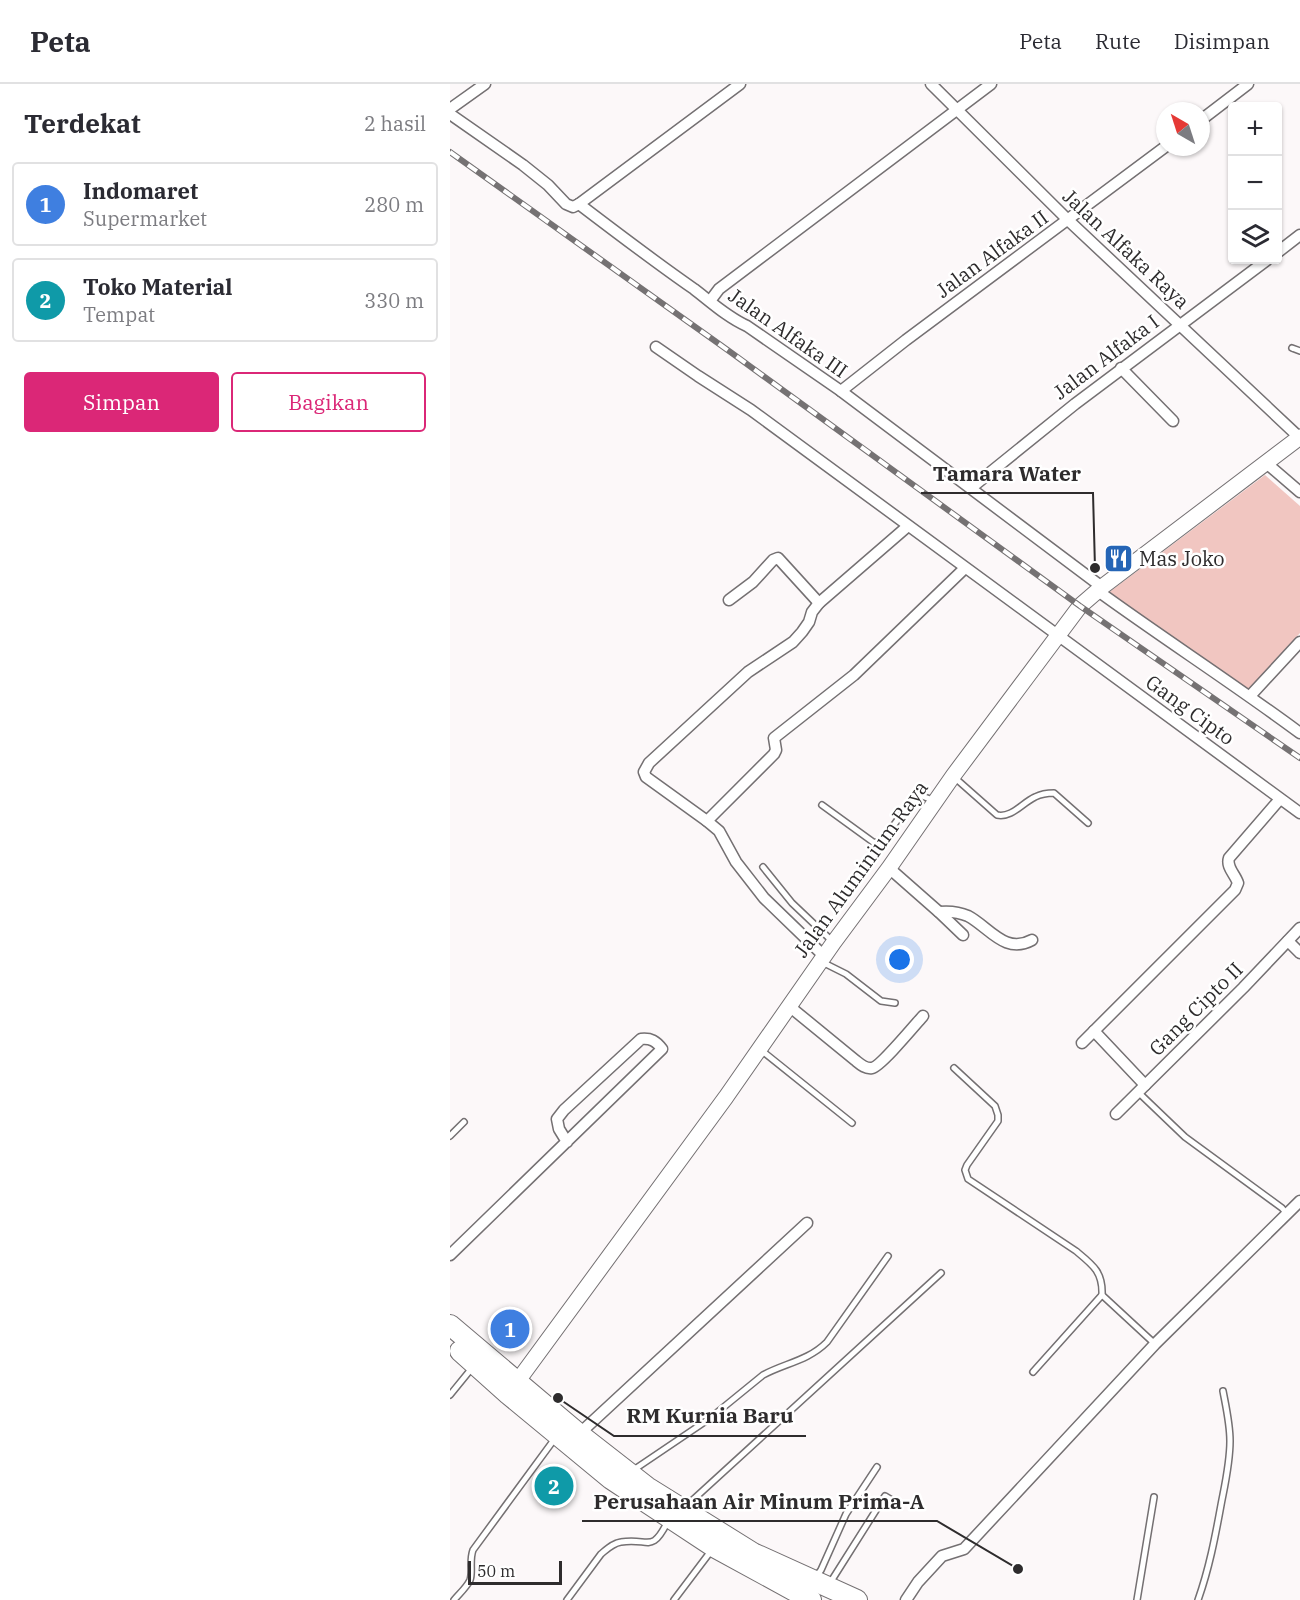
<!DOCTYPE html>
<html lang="id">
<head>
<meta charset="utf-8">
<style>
  :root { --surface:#fff; --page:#f2f2f3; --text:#2b2b33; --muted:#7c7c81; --line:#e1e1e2; --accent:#db2777 }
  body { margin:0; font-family:"IBM Plex Serif",serif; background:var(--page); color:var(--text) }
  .controls { position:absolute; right:18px; top:18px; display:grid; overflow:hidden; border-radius:6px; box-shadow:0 2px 4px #0004 }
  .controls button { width:54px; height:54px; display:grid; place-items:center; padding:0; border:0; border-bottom:2px solid var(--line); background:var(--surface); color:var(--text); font:30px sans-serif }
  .compass { position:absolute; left:706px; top:18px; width:54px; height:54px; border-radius:50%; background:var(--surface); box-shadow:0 2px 4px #0004; rotate:321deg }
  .scale { position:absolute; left:18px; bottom:15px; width:94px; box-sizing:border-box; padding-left:6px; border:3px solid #2e2c2d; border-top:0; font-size:16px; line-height:21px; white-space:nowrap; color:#2e2c2d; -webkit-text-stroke:4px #fff; paint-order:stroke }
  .you { position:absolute; left:450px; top:876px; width:21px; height:21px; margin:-15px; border:4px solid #fff; border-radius:50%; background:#1a73e8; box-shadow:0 0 0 9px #1a73e833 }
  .badge { display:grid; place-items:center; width:39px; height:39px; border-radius:50%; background:var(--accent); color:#fff; font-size:20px; font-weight:700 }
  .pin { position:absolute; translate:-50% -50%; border:3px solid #fff; box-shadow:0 2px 6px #0006 }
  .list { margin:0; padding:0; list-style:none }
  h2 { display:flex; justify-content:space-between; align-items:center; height:78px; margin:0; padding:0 24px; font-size:26px }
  h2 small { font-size:20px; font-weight:400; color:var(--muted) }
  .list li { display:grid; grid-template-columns:39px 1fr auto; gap:18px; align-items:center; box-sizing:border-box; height:84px; margin:0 12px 12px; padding:0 12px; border:2px solid var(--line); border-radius:6px }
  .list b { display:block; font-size:22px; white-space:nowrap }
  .list p { margin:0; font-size:20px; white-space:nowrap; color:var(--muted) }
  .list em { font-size:20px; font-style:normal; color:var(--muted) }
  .actions { display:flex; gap:12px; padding:18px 24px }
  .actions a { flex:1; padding:14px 0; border:2px solid var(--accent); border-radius:6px; text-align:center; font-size:21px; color:var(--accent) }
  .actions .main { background:var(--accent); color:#fff }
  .icon { flex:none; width:33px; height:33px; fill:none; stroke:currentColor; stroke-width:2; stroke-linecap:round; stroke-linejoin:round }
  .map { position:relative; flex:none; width:850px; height:1516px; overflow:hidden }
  header { display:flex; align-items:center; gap:36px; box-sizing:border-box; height:84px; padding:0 30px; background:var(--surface); border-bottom:2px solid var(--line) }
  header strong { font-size:28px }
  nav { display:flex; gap:33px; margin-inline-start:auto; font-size:21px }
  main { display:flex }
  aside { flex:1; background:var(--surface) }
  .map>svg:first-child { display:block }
  .green { fill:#f1c6c1 }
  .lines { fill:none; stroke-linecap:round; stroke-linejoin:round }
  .lane-casing { stroke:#747072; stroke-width:8 }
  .street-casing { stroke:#747072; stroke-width:13 }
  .secondary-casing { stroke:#747072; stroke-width:17 }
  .highway-casing { stroke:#747072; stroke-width:22 }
  .lane { stroke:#fff; stroke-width:5 }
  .street { stroke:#fff; stroke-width:10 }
  .secondary { stroke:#fff; stroke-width:15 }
  .highway { stroke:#fff; stroke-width:20 }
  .rail-casing { stroke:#757273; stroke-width:6 }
  .rail { stroke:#fff; stroke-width:4; stroke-dasharray:11; stroke-linecap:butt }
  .labels { text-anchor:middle; stroke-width:5; stroke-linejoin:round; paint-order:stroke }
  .street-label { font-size:20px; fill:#2e2c2d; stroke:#fff }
  .poi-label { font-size:20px; fill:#2e2c2d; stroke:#fff; text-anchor:start }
  .leader { fill:none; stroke:#2e2c2d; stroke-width:2 }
  .callout-dot { fill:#2e2c2d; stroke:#fff; stroke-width:2 }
  .callout-label { font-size:21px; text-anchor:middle; font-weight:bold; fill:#2e2c2d; stroke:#fff; stroke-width:5; stroke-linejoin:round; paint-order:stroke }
</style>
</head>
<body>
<header>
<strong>Peta</strong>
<nav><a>Peta</a><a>Rute</a><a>Disimpan</a></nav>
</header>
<main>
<aside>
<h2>Terdekat<small>2 hasil</small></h2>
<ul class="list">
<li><span class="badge" style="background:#3f7fe0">1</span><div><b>Indomaret</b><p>Supermarket</p></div><em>280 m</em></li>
<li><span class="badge" style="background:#0f9aa8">2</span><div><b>Toko Material</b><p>Tempat</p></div><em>330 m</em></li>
</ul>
<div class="actions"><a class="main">Simpan</a><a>Bagikan</a></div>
</aside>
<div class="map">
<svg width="850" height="1516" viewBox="0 0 850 1516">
  <rect width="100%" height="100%" fill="#fcf8f9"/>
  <polygon class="green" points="815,391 850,422 850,549 797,607 658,509"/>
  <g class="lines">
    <defs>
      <g id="lane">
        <polyline points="842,264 850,267"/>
        <path d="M504,693l43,38c15,3 25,-12 38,-18 6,-3 12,-4 19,-4l34,30"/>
        <polyline points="372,721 423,758 428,759 432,757 463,715 472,712 485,717"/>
        <polyline points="313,783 342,819 381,856"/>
        <polyline points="372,878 396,890 431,917 445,919"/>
        <polyline points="311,966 402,1039"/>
        <path d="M504,984l41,38 3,9v6l-31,44 -2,5 3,9 108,72c17,14 27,21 26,44"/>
        <polyline points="688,1008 735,1053 832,1124 837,1130"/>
        <polyline points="0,1052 14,1038"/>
        <polyline points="583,1288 652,1211 705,1260"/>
        <polyline points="0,1311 22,1284"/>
        <path d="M182,1387l77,-52 54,-44c22,-12 45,-14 64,-33l61,-86"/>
        <polyline points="235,1423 491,1189"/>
        <polyline points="365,1494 371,1486 396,1430 427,1383"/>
        <polyline points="380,1499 435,1412 445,1418"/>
        <path d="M4,1516c5,-6 13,-13 16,-20 3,-8 -1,-19 3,-30l83,-113"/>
        <path d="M117,1516l34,-46c6,-5 12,-11 20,-12 28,-5 30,13 47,-21"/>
        <polyline points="224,1516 261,1467"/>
        <polyline points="687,1516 704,1413"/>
        <path d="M748,1516c11,-31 17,-62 23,-95 4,-21 9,-42 9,-64 0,-17 -4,-34 -7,-50"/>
      </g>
      <g id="street">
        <polyline points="481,0 618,136 850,354"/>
        <polyline points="0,25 35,0"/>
        <polyline points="0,30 73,81 98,101 116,120 123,123 129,120 290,0"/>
        <polyline points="751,36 798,0"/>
        <path d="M129,120c38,29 76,58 115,85 17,13 33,28 53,37l94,65 261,196"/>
        <polyline points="828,168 850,151"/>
        <polyline points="260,217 269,205 541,0"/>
        <polyline points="206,263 248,292 301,326 850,729"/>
        <polyline points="671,284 723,337"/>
        <polyline points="391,307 456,256 715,63"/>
        <polyline points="815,378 850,408"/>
        <polyline points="521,404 625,320 817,176"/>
        <polyline points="458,442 369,519 362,528 359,538 352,548 343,558 298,588 199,679 194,688 196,693 257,737 324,670 326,666 324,654 404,591 515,484"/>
        <path d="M648,507c66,48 136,93 202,142"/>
        <polyline points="279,516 303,498 323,476 328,474 369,519"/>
        <polyline points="800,612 850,558"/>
        <polyline points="257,737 269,747 286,778 314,814 374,872"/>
        <polyline points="439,784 489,828 513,851"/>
        <path d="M489,828c10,-1 20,0 29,4 21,11 37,39 64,24"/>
        <polyline points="838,857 850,869"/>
        <path d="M339,922l66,54c5,4 10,9 17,8 8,-1 43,-43 51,-52"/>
        <polyline points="644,947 695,1001"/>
        <path d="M632,959l153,-153 3,-7c-3,-9 -12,-16 -9,-25l51,-59"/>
        <polyline points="666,1030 793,904 850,844"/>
        <path d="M0,1171l212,-206c-6,-8 -11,-11 -21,-10l-77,71 -7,9 2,10 8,13"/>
        <polyline points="129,1350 357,1139"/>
        <polyline points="456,1516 468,1498 492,1472 514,1465 705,1260 850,1117"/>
      </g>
      <polyline id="secondary" points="67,1298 276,1013 384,858 439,784 503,692 630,522 652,503 850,353"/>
      <g id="highway">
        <polyline points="0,1241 129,1350 197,1403 303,1469 407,1516"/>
        <polyline points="10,1267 58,1310 161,1395 264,1463 361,1516"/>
      </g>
    </defs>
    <use href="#lane" class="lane-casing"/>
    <use href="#street" class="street-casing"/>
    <use href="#secondary" class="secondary-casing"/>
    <use href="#highway" class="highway-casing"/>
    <use href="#lane" class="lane"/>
    <use href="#street" class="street"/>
    <use href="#secondary" class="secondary"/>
    <use href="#highway" class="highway"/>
    <defs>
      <polyline id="rail" points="0,68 279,267 630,522 850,674"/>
    </defs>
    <use href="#rail" class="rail-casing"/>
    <use href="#rail" class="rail"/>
  </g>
  <defs>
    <symbol id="restaurant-square" viewBox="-11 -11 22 22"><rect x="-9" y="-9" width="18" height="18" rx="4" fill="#2565b6" stroke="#fff"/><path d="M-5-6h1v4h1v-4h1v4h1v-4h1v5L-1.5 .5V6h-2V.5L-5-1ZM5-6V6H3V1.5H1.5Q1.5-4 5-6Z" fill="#fff"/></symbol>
  </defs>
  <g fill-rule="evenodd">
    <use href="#restaurant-square" x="652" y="458" width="33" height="33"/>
  </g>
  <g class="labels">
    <g class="street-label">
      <text transform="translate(676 165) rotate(43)" y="7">Jalan Alfaka Raya</text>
      <text transform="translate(542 170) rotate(-36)" y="7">Jalan Alfaka II</text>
      <text transform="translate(338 249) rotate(35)" y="7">Jalan Alfaka III</text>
      <text transform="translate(656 273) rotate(-37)" y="7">Jalan Alfaka I</text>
      <text transform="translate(740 626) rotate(36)" y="7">Gang Cipto</text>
      <text transform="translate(411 785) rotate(-54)" y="7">Jalan Aluminium Raya</text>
      <text transform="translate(746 925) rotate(-45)" y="7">Gang Cipto II</text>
    </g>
    <g class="poi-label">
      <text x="689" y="482">Mas Joko</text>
    </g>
  </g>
  <path class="leader" d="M645 484L643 409H471M108 1314L164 1352H356M568 1485L487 1437H132"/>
  <g class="callout-dot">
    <circle cx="645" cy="484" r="6"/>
    <circle cx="108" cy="1314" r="6"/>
    <circle cx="568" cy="1485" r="6"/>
  </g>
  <g class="callout-label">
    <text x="557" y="397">Tamara Water</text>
    <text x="260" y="1339">RM Kurnia Baru</text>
    <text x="309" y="1425">Perusahaan Air Minum Prima-A</text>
  </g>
</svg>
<div class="controls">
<button>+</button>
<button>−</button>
<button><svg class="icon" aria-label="layers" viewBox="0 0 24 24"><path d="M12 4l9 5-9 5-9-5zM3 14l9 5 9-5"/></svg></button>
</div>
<svg class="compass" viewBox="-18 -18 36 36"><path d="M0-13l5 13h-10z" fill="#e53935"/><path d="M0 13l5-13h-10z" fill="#7c7c81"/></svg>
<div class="scale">50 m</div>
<div class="you"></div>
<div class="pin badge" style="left:60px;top:1245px;background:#3f7fe0">1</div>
<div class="pin badge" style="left:104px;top:1402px;background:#0f9aa8">2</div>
</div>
</main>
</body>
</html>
